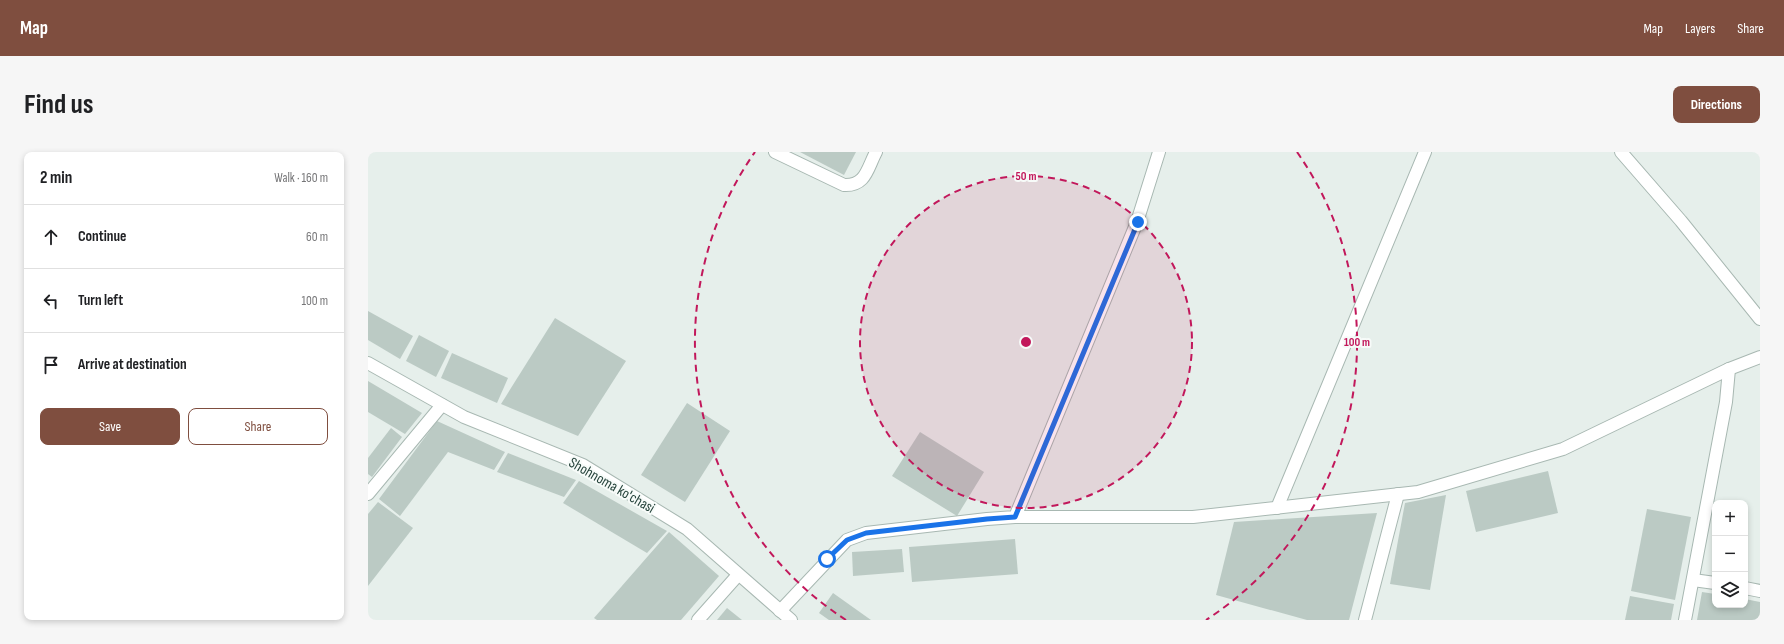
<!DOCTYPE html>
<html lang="en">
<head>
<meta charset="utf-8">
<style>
  :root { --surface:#fff; --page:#f6f6f6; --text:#202124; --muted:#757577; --line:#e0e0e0; --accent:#7f4e3f }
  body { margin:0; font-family:"Sofia Sans Condensed",sans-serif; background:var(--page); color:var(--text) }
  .controls { position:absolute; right:12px; bottom:12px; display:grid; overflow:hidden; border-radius:8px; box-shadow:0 2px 6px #0003 }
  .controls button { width:36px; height:36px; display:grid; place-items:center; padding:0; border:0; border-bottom:1px solid var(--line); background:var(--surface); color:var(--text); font:20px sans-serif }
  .stop { position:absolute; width:12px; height:12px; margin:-9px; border:3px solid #1a73e8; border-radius:50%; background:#fff }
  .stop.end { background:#1a73e8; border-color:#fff; box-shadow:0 1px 4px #0008 }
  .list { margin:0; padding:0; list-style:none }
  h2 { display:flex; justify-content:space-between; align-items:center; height:52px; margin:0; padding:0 16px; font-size:17px }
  h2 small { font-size:13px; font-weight:400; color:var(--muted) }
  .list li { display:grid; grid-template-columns:26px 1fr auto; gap:12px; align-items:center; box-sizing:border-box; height:64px; padding:0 16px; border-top:1px solid var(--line) }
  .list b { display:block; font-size:15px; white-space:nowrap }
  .list em { font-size:13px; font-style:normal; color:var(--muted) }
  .actions { display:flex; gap:8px; padding:12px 16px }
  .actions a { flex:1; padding:9px 0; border:1px solid var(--accent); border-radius:8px; text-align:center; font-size:14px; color:var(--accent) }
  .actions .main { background:var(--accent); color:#fff }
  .icon { flex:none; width:22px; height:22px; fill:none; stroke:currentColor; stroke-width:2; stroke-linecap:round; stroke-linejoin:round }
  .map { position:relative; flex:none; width:1392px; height:468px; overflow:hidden; border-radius:8px }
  header { display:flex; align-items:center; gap:24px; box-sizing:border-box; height:56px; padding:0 20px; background:var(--accent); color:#fff }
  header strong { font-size:19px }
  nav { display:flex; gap:22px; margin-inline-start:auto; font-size:14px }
  .intro { display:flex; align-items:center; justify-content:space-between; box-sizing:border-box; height:96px; padding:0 24px }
  h1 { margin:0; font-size:28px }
  .button { padding:10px 18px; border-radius:8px; background:var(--accent); color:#fff; font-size:14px; font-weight:700 }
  main { display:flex; gap:24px; padding:0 24px }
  aside { flex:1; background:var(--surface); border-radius:8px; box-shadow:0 2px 6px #0003 }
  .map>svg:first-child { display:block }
  .building { fill:#bbcac4 }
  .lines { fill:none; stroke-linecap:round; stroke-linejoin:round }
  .minor-casing { stroke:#a8b8b2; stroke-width:14 }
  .minor { stroke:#fff; stroke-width:12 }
  .route { stroke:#1a73e8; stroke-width:5 }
  .ring { fill:none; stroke:#c2185b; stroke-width:2; stroke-dasharray:7 5 }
  .labels { text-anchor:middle; stroke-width:4; stroke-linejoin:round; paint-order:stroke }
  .street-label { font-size:15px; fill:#24423a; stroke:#f7fbf9 }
  .centre { fill:#c2185b; stroke:#f7fbf9; stroke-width:2 }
  .ring-label { font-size:12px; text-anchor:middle; font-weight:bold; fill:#c2185b; stroke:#f7fbf9; stroke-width:4; stroke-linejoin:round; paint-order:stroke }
</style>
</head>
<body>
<header>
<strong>Map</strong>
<nav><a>Map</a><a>Layers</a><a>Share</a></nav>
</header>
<div class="intro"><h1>Find us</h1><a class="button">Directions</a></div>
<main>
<aside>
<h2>2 min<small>Walk · 160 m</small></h2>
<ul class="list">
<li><svg class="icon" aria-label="ahead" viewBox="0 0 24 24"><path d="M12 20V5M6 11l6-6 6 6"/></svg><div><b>Continue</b></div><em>60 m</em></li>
<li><svg class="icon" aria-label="left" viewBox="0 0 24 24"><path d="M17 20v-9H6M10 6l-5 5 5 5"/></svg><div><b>Turn left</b></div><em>100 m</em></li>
<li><svg class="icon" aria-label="arrive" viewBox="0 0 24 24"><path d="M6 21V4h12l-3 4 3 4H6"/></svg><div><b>Arrive at destination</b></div></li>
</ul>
<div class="actions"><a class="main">Save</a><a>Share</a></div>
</aside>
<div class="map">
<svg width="1392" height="468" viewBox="0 0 1392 468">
  <rect width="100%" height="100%" fill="#e6efeb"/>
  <g class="building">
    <polygon points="432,0 488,0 476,23"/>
    <polygon points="0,159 45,184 32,207 0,188"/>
    <polygon points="187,166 258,209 210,284 133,252"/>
    <polygon points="51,183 81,199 68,225 38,209"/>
    <polygon points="84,201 140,226 129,251 73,226"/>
    <polygon points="0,229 54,261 37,282 0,260"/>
    <polygon points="319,251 362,279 317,350 273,323"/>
    <polygon points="69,269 137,300 126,318 80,300 32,364 11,347"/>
    <polygon points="23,276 34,285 4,325 0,322 0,306"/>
    <polygon points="552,280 616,320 589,364 524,324"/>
    <polygon points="140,301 208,328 196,345 129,320"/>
    <polygon points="1180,319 1190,361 1108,380 1098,339"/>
    <polygon points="211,329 299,379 279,401 195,351"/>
    <polygon points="1078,343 1062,438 1022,432 1037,351"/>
    <polygon points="10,350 45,376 0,434 0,362"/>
    <polygon points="1279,357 1323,365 1307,448 1263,439"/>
    <polygon points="1009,361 981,468 939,468 848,443 866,370"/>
    <polygon points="301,380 351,424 313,468 229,468 226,466"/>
    <polygon points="647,387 650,422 544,430 541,395"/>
    <polygon points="534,397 536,420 485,424 484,400"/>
    <polygon points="1334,440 1347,442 1347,453 1377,453 1377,447 1392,450 1392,468 1329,468"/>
    <polygon points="465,441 503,468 461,468 451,461"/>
    <polygon points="1262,444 1306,452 1303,468 1257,468"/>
    <polygon points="359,456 374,468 349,468"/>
  </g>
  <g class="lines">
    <defs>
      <g id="minor">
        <path d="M407,0l69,33c22,1 23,-16 32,-33"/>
        <polyline points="1253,0 1313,69 1392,167"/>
        <polyline points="0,211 96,265 215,313 319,377 423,468"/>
        <polyline points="0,342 74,253"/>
        <polyline points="909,356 1057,0"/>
        <polyline points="647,365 825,365 1050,340 1195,297 1361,217 1392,205"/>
        <polyline points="1325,428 1347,431"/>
        <polyline points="1377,436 1392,439"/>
        <polyline points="412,459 479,388 498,381 619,367 647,365 769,70 791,0"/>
        <polyline points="330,468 370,423"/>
        <polyline points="997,468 1030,342"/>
        <polyline points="1317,468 1358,250 1361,217"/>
      </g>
    </defs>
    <use href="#minor" class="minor-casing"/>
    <use href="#minor" class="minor"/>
  </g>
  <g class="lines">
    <polyline class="route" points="459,407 479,388 498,381 619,367 647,365 770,70"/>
  </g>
  <circle cx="658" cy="190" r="166" fill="#c2185b" fill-opacity=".12"/>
  <g class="ring">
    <circle cx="658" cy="190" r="166"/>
    <path d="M478 468A331 331 0 0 1 387 0M929 0A331 331 0 0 1 838 468"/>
  </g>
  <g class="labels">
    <g class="street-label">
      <text transform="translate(244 333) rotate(30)" y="5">Shohnoma ko'chasi</text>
    </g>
  </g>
  <circle cx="658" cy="190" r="6" class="centre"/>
  <g class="ring-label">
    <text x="658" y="28">50 m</text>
    <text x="989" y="194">100 m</text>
  </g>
</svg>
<div class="controls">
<button>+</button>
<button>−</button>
<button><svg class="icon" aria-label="layers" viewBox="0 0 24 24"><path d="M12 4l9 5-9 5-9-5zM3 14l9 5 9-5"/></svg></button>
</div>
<div class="stop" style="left:459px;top:407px"></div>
<div class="stop end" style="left:770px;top:70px"></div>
</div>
</main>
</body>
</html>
